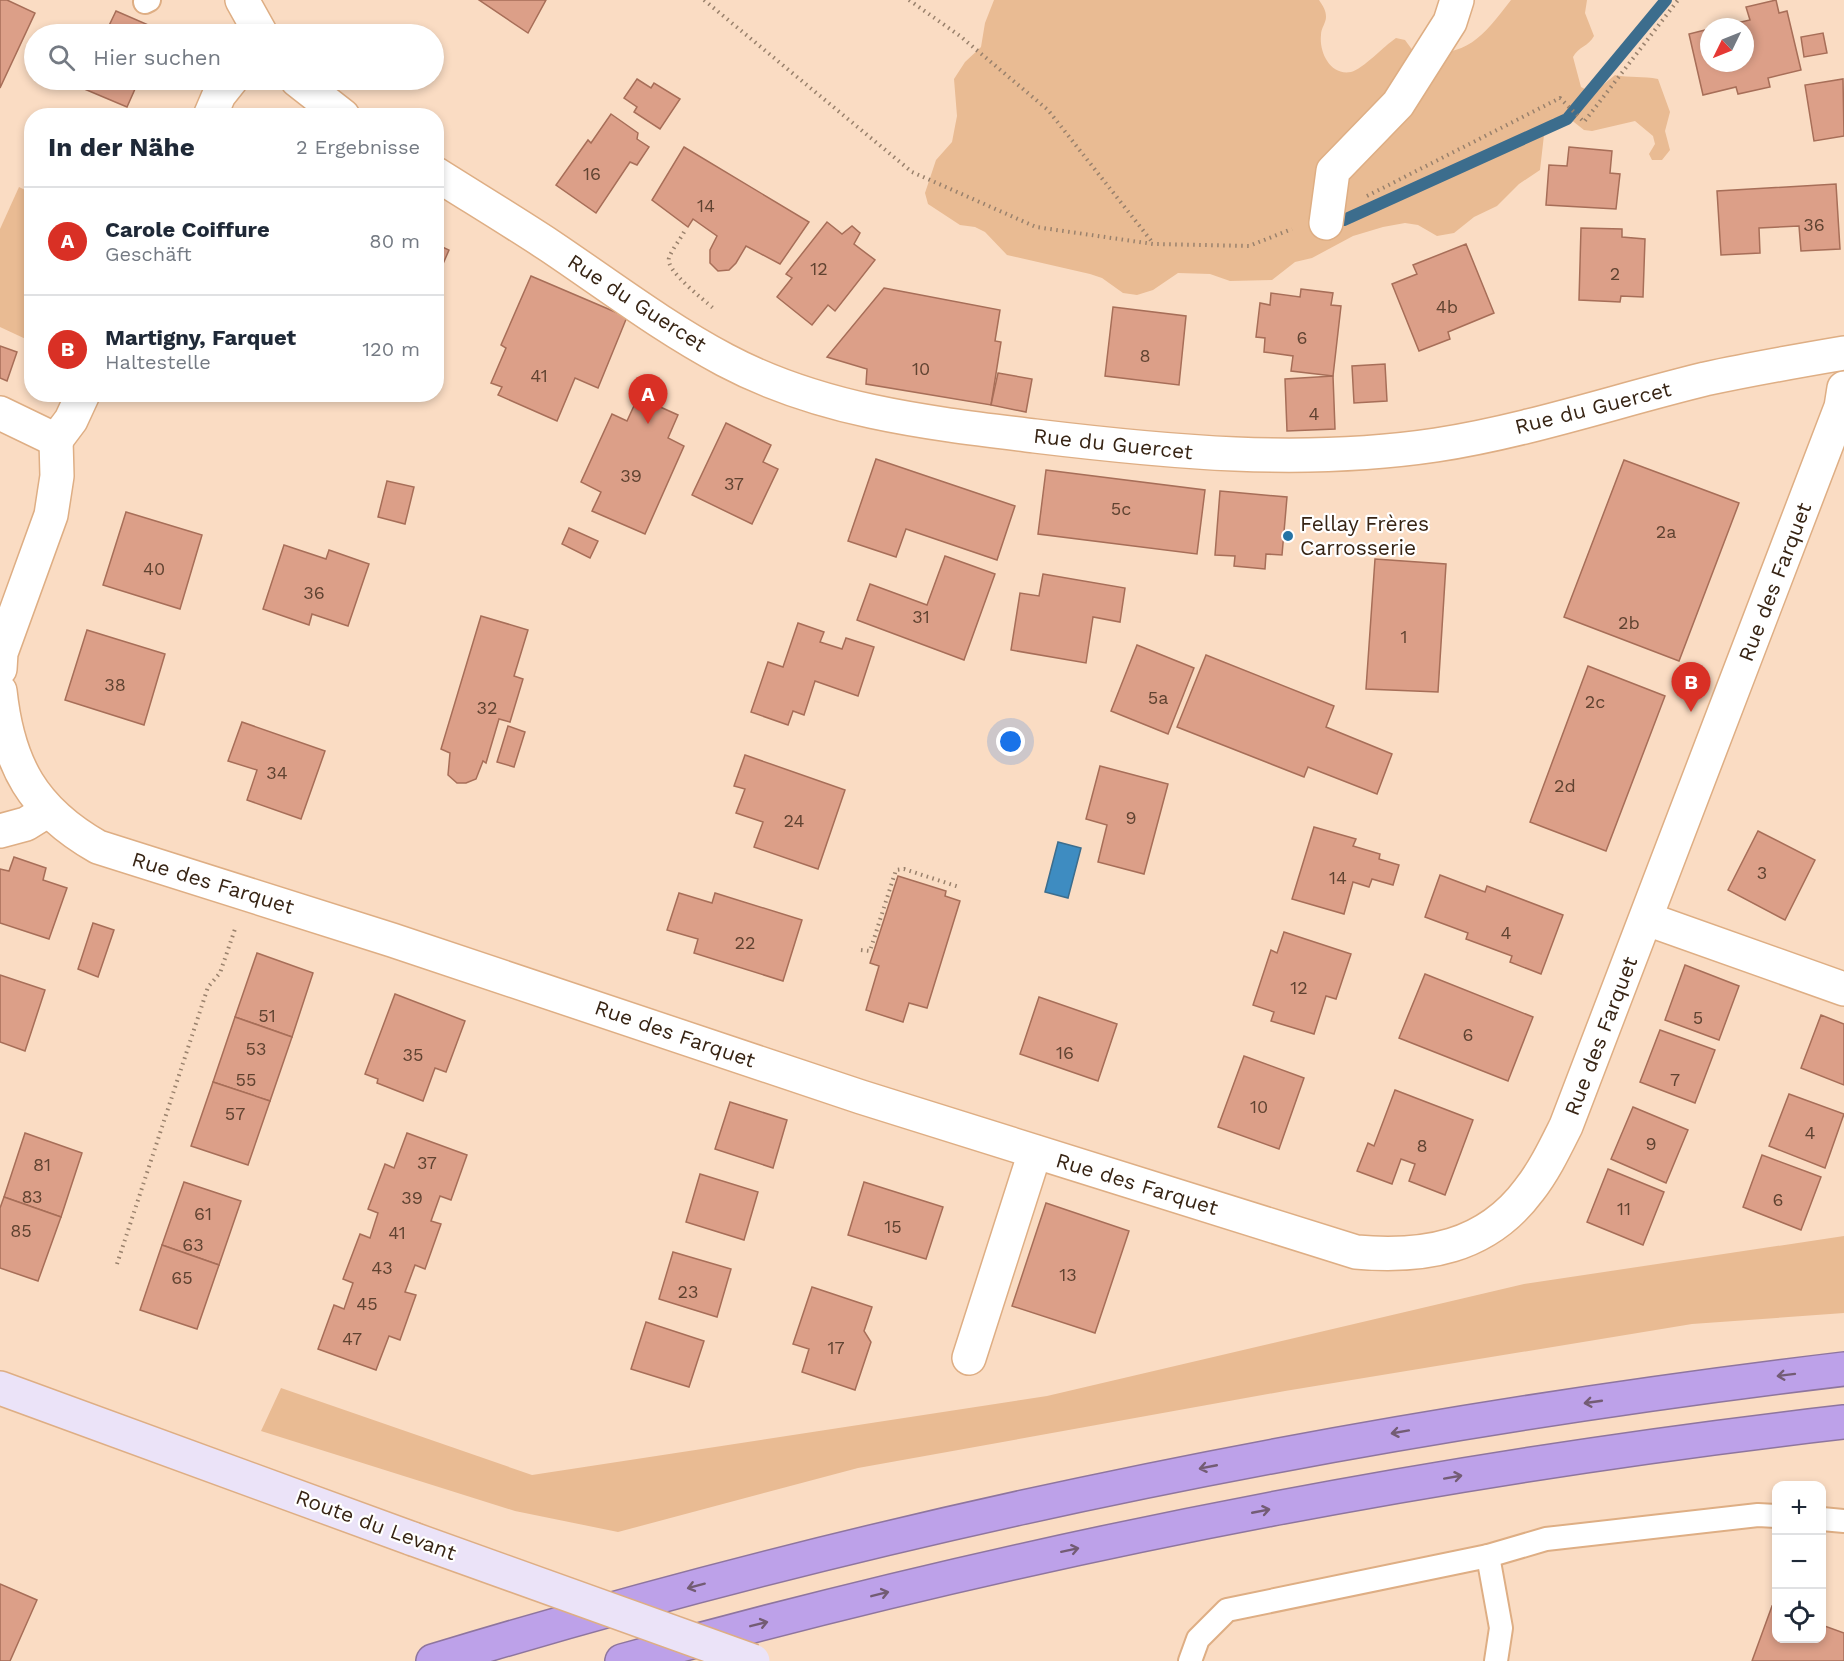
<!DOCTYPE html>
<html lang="de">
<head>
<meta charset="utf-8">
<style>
  :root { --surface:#fff; --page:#f2f2f3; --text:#1f2937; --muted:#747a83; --line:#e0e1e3; --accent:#d93025 }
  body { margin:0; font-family:"Work Sans",sans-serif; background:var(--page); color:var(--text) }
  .controls { position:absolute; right:18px; bottom:18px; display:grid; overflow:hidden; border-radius:12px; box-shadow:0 3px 9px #0003 }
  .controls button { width:54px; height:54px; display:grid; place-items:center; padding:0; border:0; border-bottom:2px solid var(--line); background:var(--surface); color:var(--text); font:30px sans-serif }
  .compass { position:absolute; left:1700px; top:18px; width:54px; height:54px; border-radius:50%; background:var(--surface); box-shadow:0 3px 9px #0003; rotate:227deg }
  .you { position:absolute; left:1011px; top:742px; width:21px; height:21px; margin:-15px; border:4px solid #fff; border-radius:50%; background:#1a73e8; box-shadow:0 0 0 9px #1a73e833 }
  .badge { display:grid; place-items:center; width:39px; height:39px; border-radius:50%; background:var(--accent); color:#fff; font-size:20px; font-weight:700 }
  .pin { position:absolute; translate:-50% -50px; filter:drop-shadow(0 2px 3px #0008) }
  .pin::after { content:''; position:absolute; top:32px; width:21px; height:18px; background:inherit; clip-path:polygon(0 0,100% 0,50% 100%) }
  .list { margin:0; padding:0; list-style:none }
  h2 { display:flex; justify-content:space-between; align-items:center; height:78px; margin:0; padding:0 24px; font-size:26px }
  h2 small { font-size:20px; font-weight:400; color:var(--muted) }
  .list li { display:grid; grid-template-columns:39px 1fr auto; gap:18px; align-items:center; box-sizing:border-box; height:108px; padding:0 24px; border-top:2px solid var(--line) }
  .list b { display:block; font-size:22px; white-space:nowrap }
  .list p { margin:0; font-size:20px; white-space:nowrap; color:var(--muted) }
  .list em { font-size:20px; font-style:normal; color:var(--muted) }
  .icon { flex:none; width:33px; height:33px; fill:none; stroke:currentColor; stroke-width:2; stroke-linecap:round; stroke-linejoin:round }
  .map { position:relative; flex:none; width:1844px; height:1661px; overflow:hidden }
  .search { position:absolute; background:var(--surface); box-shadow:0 3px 9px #0003; left:24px; top:24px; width:420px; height:66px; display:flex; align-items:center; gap:15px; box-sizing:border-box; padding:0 21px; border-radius:33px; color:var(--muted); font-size:22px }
  .panel { position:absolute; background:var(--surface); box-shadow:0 3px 9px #0003; left:24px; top:108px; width:420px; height:294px; border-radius:24px }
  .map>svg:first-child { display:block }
  .green { fill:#e9bb93 }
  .water { fill:#3e8cc1; stroke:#3c6d8d; stroke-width:1.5 }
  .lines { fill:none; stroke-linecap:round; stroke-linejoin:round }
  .stream { stroke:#3c6d8d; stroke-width:12 }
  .building { fill:#dc9f88; stroke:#a76e58; stroke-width:1.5 }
  .lane-casing { stroke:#deae84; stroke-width:26 }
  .street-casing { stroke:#deae84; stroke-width:36 }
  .secondary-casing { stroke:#deae84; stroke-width:36 }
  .highway-casing { stroke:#8e759e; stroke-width:36 }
  .path { stroke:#99816c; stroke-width:4; stroke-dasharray:1.5 4.5; stroke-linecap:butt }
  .lane { stroke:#fff; stroke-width:22 }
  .street { stroke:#fff; stroke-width:33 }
  .secondary { stroke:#ebe3f8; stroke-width:33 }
  .highway { stroke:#bda1e9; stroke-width:33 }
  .secondary-bridge-casing { stroke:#deae84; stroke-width:36; stroke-linecap:butt }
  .secondary-bridge { stroke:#ebe3f8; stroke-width:33 }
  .oneway { stroke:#735c74 }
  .poi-dot { fill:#2573a5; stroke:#fff; stroke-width:2 }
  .labels { text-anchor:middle; stroke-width:4.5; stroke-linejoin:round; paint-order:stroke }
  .number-label { font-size:18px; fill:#604331 }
  .street-label { font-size:21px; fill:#372414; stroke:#fff }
  .poi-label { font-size:21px; fill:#372414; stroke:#fff; text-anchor:start }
</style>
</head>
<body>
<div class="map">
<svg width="1844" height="1661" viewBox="0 0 1844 1661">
  <rect width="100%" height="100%" fill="#fadcc3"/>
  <g class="green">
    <path d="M994,0h325c4,6 7,10 7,17 0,6 -5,11 -5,18 -2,17 9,41 30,37 12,-3 33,-26 45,-34l9,2 11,15c53,0 65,-16 95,-55h76l-2,13 9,23c-5,10 -16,11 -21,21l8,30 12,6 22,-18c15,3 28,1 43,4l12,33 -5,19 5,19 -8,10h-10l-3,-6 6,-10 -2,-8 -18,-15 -43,10 -8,-1 -19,-15 -13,4 -8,16 -4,35 -21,14 -22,22 -23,11 -20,16 -17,3 -19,-11 -13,-2 -22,4 -30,9 -41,22 -17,4 -23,18 -42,1 -20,-7 -32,-1 -25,17 -16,5 -14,-2 -21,-15 -12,-4 -83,-19 -22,-23 -10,-5 -15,-2 -32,-21 -3,-11 11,-33 16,-18 5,-26 -3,-37 11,-17 16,-15 4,-24z"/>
    <polygon points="19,187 31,193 30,341 0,327 0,229"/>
    <polygon points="1844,1236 1844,1313 1692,1324 1285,1391 858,1468 618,1532 515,1511 261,1431 281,1388 532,1475 1047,1396 1524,1284"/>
  </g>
  <polygon class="water" points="1058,842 1081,848 1068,898 1045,892"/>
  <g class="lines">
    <polyline class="stream" points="1344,220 1567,119 1666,0"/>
  </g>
  <g class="building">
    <polygon points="0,0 7,0 35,13 0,88"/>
    <polygon points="479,0 546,0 528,33"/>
    <polygon points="1776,0 1779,13 1787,11 1801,70 1768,78 1770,87 1738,94 1736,87 1703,95 1689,34 1709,29 1709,63 1745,63 1745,27 1719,27 1750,20 1746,7"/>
    <polygon points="116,11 160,30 158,34 105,34"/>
    <polygon points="1823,33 1827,53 1804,57 1801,37"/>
    <polygon points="637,79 651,88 654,83 680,99 660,129 634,112 637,107 624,98"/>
    <polygon points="1843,79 1844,136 1814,141 1805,85"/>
    <polygon points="63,80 139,80 127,107"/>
    <polygon points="611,114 638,133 637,139 649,147 637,165 630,162 596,213 556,185 588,140 591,143"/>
    <polygon points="684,147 809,222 780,264 746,246 736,263 729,270 718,271 710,263 710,250 717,236 693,219 688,227 652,200"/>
    <polygon points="1569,147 1612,151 1610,173 1620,174 1616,209 1546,205 1549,165 1567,166"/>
    <polygon points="1836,184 1840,249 1801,251 1799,226 1759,228 1760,253 1721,255 1717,191"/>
    <polygon points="827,222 842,234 852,226 860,233 854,244 875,260 835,311 828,305 812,325 777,297 792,278 786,274"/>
    <polygon points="1581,228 1622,229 1622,237 1645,239 1643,297 1621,296 1620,302 1579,300"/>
    <polygon points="436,244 449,250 436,280"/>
    <polygon points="1466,244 1494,313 1448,332 1450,339 1419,351 1392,284 1417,274 1413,265"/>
    <polygon points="531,276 627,317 598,388 575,378 557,421 498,395 502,387 491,383 506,348 501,345"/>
    <polygon points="884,288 1000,310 995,341 1001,342 991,405 866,384 867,369 827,357"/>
    <polygon points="1301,289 1333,293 1331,305 1341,306 1333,376 1291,371 1293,356 1264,352 1265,338 1256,337 1260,303 1270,305 1271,293 1300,297"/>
    <polygon points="1113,307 1186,316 1179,385 1105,376"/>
    <polygon points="0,346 17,352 7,381 0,378"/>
    <polygon points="1385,364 1387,401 1354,403 1352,366"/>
    <polygon points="998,373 1032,379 1026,412 991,405"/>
    <polygon points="1333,376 1335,429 1287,431 1285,379"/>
    <polygon points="638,397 678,415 668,438 684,446 645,534 592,511 601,492 581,482 612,414 627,421"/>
    <polygon points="726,423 771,445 763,462 778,469 752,524 692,495"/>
    <polygon points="876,459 1015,506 997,560 906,529 896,557 848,541"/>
    <polygon points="1624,460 1739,503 1679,661 1564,617"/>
    <polygon points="1046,470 1205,490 1197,554 1038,534"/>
    <polygon points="387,481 414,487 405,524 378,517"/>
    <polygon points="1220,491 1287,497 1282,555 1266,554 1265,569 1234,566 1235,556 1215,555"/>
    <polygon points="126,512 202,535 180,609 103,585"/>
    <polygon points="569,528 598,541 590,558 562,544"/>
    <polygon points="284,545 326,559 329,550 369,564 348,626 312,614 309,625 263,609"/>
    <polygon points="945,556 995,574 964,660 857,620 870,584 927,605"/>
    <polygon points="1375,559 1446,564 1438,692 1366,689"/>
    <polygon points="1043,574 1125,588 1120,622 1093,617 1086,663 1011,650 1020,593 1039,596"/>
    <polygon points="481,616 528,630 514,676 523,679 510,722 499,719 486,763 483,761 476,779 466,783 457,783 448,775 450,753 441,749"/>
    <polygon points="798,623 824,632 820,642 842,649 846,638 874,647 858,696 815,681 804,715 793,711 788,725 751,712 768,662 783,667"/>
    <polygon points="87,630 165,654 144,725 65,700"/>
    <polygon points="1137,645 1194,668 1168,734 1111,711"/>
    <polygon points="1206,655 1334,706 1326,727 1392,754 1377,794 1308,767 1304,777 1177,727"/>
    <polygon points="1588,666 1665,696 1606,851 1530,822"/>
    <polygon points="242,722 325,751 301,819 247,800 257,770 228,761"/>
    <polygon points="508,726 525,732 514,767 497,762"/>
    <polygon points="745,755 845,790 818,869 754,847 763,822 736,813 745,789 734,786"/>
    <polygon points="1100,766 1168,784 1144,874 1098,862 1107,825 1086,819"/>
    <polygon points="1314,827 1356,839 1353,846 1380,854 1379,859 1399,865 1393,885 1372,879 1369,887 1353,882 1344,914 1292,899"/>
    <polygon points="1758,831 1815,860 1785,920 1728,890"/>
    <polygon points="14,857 46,868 43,880 67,888 49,939 0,923 0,869 9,871"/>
    <polygon points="1440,875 1485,892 1487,886 1563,915 1541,974 1510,962 1512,956 1466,939 1468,933 1425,917"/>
    <polygon points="898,876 946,891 945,896 960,901 927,1008 909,1003 903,1022 866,1010 879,966 870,963"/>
    <polygon points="679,893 712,903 715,893 802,920 783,981 694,953 698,939 667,930"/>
    <polygon points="93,923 114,930 98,977 78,969"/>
    <polygon points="1284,932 1351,954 1336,999 1326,996 1314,1034 1271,1021 1274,1012 1253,1005 1271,950 1277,953"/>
    <polygon points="257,953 313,973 292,1037 235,1017"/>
    <polygon points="1685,965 1739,986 1719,1040 1665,1020"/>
    <polygon points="1425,974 1533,1017 1508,1081 1399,1038"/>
    <polygon points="0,975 45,990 25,1051 0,1042"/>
    <polygon points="395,994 465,1021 446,1072 435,1068 423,1101 377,1083 378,1079 365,1074"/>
    <polygon points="1039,997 1117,1024 1098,1081 1020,1054"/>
    <polygon points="1821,1015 1844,1024 1844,1085 1801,1068"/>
    <polygon points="235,1017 292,1037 270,1101 213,1082"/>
    <polygon points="1660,1030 1715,1050 1695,1103 1640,1082"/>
    <polygon points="1244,1056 1304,1078 1279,1149 1218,1127"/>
    <polygon points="213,1082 270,1101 248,1165 191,1146"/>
    <polygon points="1395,1090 1473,1120 1445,1195 1409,1181 1415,1164 1401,1159 1392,1184 1357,1171 1368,1143 1374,1146"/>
    <polygon points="1789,1094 1844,1114 1825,1168 1769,1146"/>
    <polygon points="730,1102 787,1120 773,1168 715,1149"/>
    <polygon points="1633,1107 1688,1130 1666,1183 1611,1159"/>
    <polygon points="25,1133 82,1153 61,1217 4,1197"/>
    <polygon points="407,1133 467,1155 451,1200 440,1196 431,1221 441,1224 425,1269 415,1265 405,1292 416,1295 400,1340 389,1336 376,1370 318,1349 334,1305 344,1309 353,1283 343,1279 360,1234 370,1238 378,1213 368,1209 385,1164 394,1168"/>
    <polygon points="1762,1155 1821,1177 1801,1230 1743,1207"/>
    <polygon points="1608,1169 1664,1192 1643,1245 1587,1222"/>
    <polygon points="700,1174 758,1192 744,1240 686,1222"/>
    <polygon points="184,1182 241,1201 219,1265 162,1245"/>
    <polygon points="864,1182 943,1207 926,1259 848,1235"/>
    <polygon points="4,1197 61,1217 38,1281 0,1268 0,1208"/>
    <polygon points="1046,1203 1129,1231 1095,1333 1012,1306"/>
    <polygon points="162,1245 219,1265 197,1329 140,1310"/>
    <polygon points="673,1252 731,1269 717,1317 659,1299"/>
    <polygon points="812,1287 872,1307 864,1331 871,1342 855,1390 802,1372 809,1349 793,1344"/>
    <polygon points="646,1322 704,1341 689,1387 631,1369"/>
    <polygon points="0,1584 37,1600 10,1661 0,1661"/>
    <polygon points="1772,1606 1776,1608 1776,1638 1822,1638 1822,1625 1844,1633 1844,1661 1752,1661"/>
  </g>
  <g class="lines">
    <defs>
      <g id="lane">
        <polyline points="145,2 149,0"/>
        <polyline points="1822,1519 1844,1521"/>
        <polyline points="1488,1556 1501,1628 1496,1661"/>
        <polyline points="1190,1661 1198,1639 1227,1610 1488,1556 1546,1539 1758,1515 1776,1516"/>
      </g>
      <g id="street">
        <polyline points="242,0 261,34"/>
        <polyline points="297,80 343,116"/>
        <polyline points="210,116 219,95 231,80"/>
        <path d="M436,174c38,24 76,47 114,72 58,39 113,81 175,114 96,51 203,63 310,76 133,16 267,29 401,9 91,-14 179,-44 269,-66 46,-10 92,-18 139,-26"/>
        <polyline points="1326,223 1333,171 1398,104 1450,22 1457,0"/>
        <polyline points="0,413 56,440"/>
        <polyline points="56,440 71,420 83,394"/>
        <polyline points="0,669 1,653 51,515 57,476 56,440"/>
        <path d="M0,691c8,74 33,119 98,156l294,93 469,157 495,155c68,6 130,-4 173,-62 15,-19 26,-42 37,-64l275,-719 3,-19"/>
        <polyline points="0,831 26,824 47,811"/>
        <polyline points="1647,919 1844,989"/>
        <polyline points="969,1358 1035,1152"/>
      </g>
      <polyline id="secondary" points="0,1388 413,1539"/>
      <g id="highway">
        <path d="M433,1661c462,-140 933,-235 1411,-292"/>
        <path d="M622,1661c400,-111 809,-192 1222,-239"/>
      </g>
    </defs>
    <use href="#lane" class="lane-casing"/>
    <use href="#street" class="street-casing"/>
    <use href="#secondary" class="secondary-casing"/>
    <use href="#highway" class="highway-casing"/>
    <g class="path">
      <polyline points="704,0 912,172 1036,227 1153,244 1249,246 1292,229"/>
      <polyline points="909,0 960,36 1048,110 1153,243"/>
      <polyline points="1367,196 1560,98 1584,122 1678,0"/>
      <path d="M684,232c-4,8 -12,17 -15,26 -4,12 34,41 44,50"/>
      <polyline points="861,950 870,951 896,870 904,869 959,887"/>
      <polyline points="117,1264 208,987 220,973 235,929"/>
    </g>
    <use href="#lane" class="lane"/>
    <use href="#street" class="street"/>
    <use href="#secondary" class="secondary"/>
    <use href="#highway" class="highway"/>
    <defs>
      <polyline id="secondary-bridge" points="413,1539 753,1661"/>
    </defs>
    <use href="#secondary-bridge" class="secondary-bridge-casing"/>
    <use href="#secondary-bridge" class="secondary-bridge"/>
  </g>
  <defs><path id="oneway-shaft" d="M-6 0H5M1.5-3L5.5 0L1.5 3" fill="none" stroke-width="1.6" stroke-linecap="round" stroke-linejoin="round" transform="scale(1.5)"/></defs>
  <g class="oneway">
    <use href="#oneway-shaft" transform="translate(1786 1375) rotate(173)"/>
    <use href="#oneway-shaft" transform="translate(1593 1402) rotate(172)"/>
    <use href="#oneway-shaft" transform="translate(1400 1432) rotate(170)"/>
    <use href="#oneway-shaft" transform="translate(1208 1467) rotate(169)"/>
    <use href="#oneway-shaft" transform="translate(1453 1477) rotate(-10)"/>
    <use href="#oneway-shaft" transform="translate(1261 1511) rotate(-11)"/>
    <use href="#oneway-shaft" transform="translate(1070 1550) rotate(-12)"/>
    <use href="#oneway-shaft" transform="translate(696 1586) rotate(165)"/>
    <use href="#oneway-shaft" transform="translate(880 1594) rotate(-14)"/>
    <use href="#oneway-shaft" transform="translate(759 1624) rotate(-14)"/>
  </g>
  <circle class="poi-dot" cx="1288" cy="536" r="6"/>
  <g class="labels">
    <g class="number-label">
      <text x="592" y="180">16</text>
      <text x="706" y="212">14</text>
      <text x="1814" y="231">36</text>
      <text x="819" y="275">12</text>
      <text x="1615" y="280">2</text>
      <text x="1447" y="313">4b</text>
      <text x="1302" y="344">6</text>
      <text x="1145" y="362">8</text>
      <text x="921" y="375">10</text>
      <text x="539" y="382">41</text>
      <text x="1314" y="420">4</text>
      <text x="631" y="482">39</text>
      <text x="734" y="490">37</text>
      <text x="1121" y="515">5c</text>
      <text x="1666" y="538">2a</text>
      <text x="154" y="575">40</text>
      <text x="314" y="599">36</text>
      <text x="921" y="623">31</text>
      <text x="1629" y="629">2b</text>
      <text x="1404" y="643">1</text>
      <text x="115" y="691">38</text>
      <text x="1158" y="704">5a</text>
      <text x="1595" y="708">2c</text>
      <text x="487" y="714">32</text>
      <text x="277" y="779">34</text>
      <text x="1565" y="792">2d</text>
      <text x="1131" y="824">9</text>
      <text x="794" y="827">24</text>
      <text x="1762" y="879">3</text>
      <text x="1338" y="884">14</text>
      <text x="1506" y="939">4</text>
      <text x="745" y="949">22</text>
      <text x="1299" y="994">12</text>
      <text x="267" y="1022">51</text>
      <text x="1698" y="1024">5</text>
      <text x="1468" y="1041">6</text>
      <text x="256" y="1055">53</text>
      <text x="1065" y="1059">16</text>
      <text x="413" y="1061">35</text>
      <text x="246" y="1086">55</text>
      <text x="1675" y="1086">7</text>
      <text x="1259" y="1113">10</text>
      <text x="235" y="1120">57</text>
      <text x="1810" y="1139">4</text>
      <text x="1651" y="1150">9</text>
      <text x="1422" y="1152">8</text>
      <text x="427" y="1169">37</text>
      <text x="42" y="1171">81</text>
      <text x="32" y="1203">83</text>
      <text x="412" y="1204">39</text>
      <text x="1778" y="1206">6</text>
      <text x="1624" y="1215">11</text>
      <text x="203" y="1220">61</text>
      <text x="893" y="1233">15</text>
      <text x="21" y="1237">85</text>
      <text x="397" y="1239">41</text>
      <text x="193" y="1251">63</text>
      <text x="382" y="1274">43</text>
      <text x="1068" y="1281">13</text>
      <text x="182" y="1284">65</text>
      <text x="688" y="1298">23</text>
      <text x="367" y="1310">45</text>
      <text x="352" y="1345">47</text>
      <text x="836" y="1354">17</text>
    </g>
    <g class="street-label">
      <text transform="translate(637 303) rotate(33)" y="7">Rue du Guercet</text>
      <text transform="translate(1593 408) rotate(-14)" y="7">Rue du Guercet</text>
      <text transform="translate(1113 444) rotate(6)" y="7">Rue du Guercet</text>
      <text transform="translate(1775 582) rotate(-69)" y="7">Rue des Farquet</text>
      <text transform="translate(213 883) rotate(17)" y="7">Rue des Farquet</text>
      <text transform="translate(675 1034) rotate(19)" y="7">Rue des Farquet</text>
      <text transform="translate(1601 1036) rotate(-69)" y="7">Rue des Farquet</text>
      <text transform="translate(1137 1184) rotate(17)" y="7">Rue des Farquet</text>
      <text transform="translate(376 1525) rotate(20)" y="7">Route du Levant</text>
    </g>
    <g class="poi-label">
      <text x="1300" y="531">Fellay Frères<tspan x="1300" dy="24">Carrosserie</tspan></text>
    </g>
  </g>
</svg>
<div class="controls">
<button>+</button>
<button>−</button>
<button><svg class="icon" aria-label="locate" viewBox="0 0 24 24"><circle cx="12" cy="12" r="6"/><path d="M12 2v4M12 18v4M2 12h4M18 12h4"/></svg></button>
</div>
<svg class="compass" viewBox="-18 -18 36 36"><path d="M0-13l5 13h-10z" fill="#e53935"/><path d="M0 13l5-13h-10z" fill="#747a83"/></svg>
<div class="you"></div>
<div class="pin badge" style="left:648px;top:424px">A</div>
<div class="pin badge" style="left:1691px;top:712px">B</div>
<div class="search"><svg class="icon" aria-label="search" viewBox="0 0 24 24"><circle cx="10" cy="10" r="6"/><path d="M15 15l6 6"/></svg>Hier suchen</div>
<section class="panel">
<h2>In der Nähe<small>2 Ergebnisse</small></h2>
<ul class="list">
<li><span class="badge">A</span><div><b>Carole Coiffure</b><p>Geschäft</p></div><em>80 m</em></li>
<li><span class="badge">B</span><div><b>Martigny, Farquet</b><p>Haltestelle</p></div><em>120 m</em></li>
</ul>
</section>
</div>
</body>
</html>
